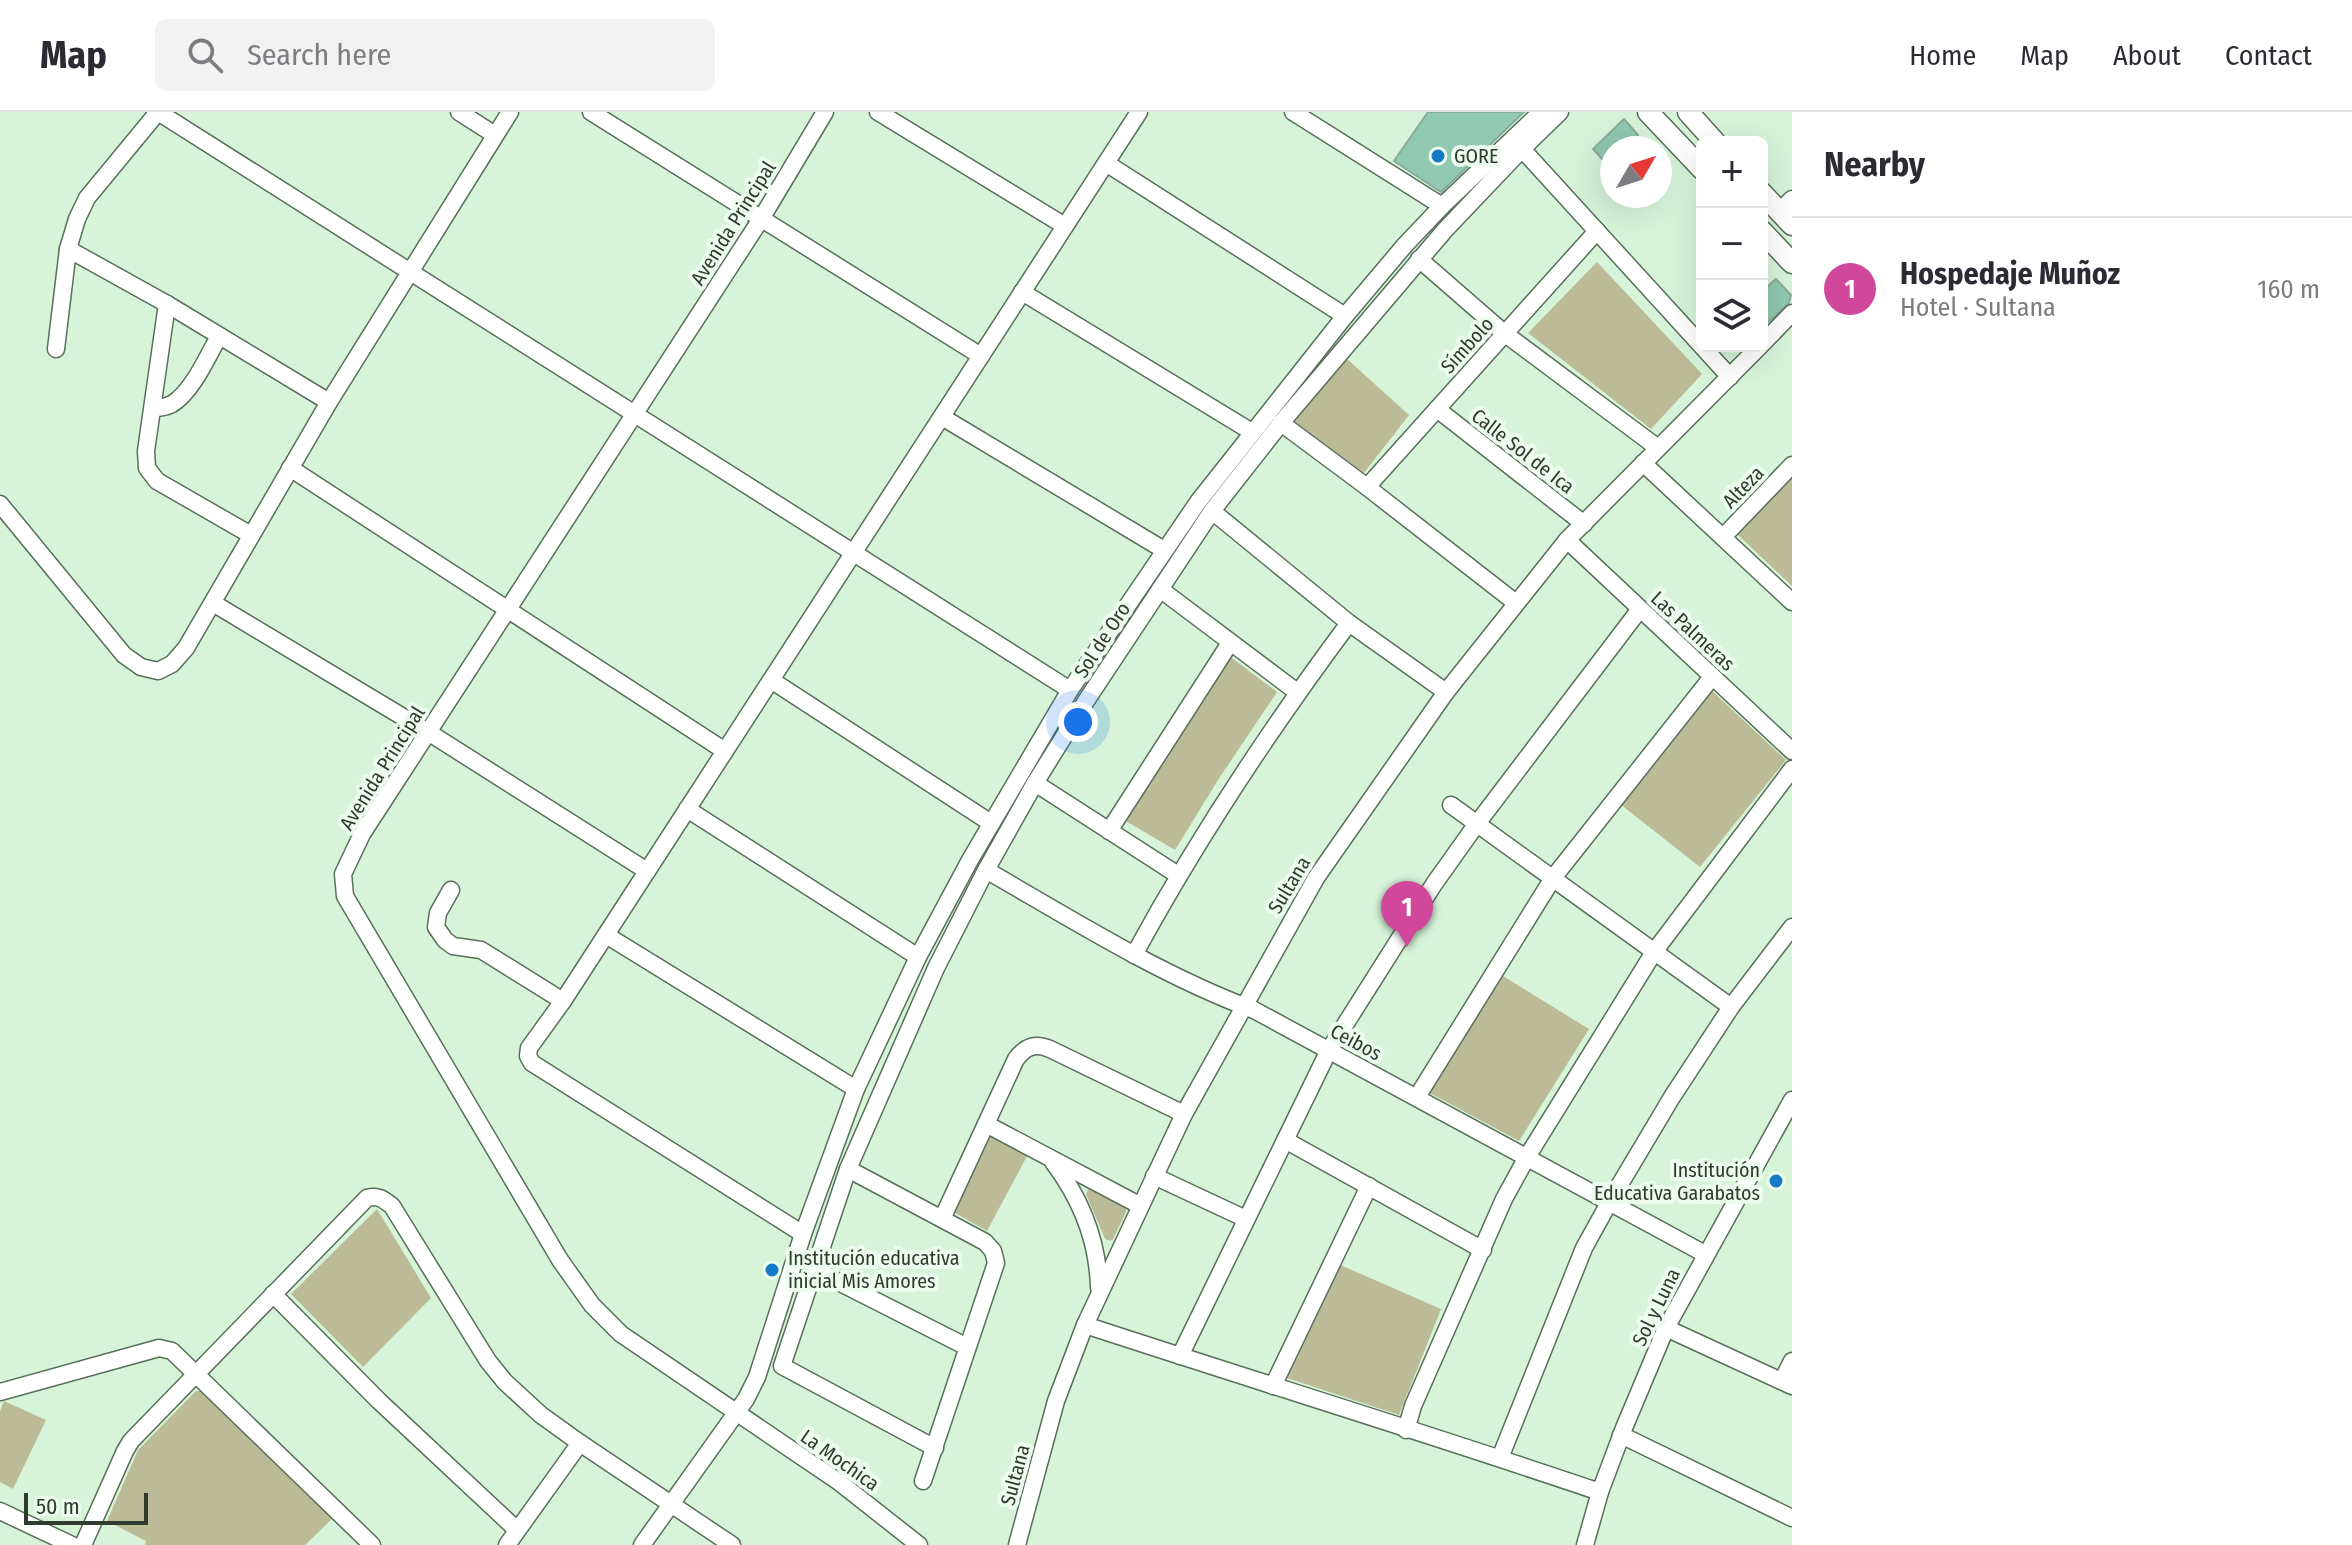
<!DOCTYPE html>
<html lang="en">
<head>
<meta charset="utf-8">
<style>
  :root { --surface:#fff; --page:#f2f2f3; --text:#2b2b33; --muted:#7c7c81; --line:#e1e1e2; --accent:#2563eb }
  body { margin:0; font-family:"Fira Sans Condensed",sans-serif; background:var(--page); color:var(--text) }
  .controls { position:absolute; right:24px; top:24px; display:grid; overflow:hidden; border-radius:12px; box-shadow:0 8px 32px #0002 }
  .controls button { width:72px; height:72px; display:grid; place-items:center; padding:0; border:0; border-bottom:2px solid var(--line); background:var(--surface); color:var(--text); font:40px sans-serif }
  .compass { position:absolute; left:1600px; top:24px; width:72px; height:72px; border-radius:50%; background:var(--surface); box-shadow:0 8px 32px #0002; rotate:51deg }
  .scale { position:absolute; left:24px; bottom:20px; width:124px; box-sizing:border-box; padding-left:8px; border:4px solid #303b30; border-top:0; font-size:22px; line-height:28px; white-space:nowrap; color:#303b30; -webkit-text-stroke:6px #ecfded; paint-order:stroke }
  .you { position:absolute; left:1078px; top:610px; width:28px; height:28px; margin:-20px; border:6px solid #fff; border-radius:50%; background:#1a73e8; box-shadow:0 0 0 12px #1a73e833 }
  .badge { display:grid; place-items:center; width:52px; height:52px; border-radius:50%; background:var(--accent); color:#fff; font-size:26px; font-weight:700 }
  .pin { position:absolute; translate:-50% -66px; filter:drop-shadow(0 2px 4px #0008) }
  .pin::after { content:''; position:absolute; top:42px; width:28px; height:24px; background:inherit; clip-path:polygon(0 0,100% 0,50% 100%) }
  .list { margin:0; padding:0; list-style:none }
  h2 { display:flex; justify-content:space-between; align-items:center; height:104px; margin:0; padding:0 32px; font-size:34px }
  h2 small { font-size:26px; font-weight:400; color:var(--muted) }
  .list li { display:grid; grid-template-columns:52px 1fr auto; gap:24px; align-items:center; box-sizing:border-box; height:144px; padding:0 32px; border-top:2px solid var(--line) }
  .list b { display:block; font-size:30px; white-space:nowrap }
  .list p { margin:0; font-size:26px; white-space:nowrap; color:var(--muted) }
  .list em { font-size:26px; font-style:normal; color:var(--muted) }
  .icon { flex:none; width:44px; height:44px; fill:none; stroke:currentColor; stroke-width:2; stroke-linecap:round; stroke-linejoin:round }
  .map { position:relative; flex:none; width:1792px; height:1433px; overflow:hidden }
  header { display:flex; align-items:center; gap:48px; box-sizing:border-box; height:112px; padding:0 40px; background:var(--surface); border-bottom:2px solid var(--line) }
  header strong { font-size:38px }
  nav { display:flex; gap:44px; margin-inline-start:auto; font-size:28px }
  .search { width:560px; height:72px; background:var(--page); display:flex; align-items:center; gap:20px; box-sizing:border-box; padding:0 28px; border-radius:12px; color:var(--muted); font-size:30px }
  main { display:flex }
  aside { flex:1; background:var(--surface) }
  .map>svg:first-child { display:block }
  .green { fill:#bcbb98 }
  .building { fill:#90c8b1; stroke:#86ac9c; stroke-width:2 }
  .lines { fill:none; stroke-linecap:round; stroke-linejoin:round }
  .minor-casing { stroke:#577059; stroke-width:19 }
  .tertiary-casing { stroke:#577059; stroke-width:23 }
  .minor { stroke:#fff; stroke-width:16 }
  .tertiary { stroke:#fff; stroke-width:20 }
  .poi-dot { fill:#157ac5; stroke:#ecfded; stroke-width:3 }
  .labels { text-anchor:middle; stroke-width:8; stroke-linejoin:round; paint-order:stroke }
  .poi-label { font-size:20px; fill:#303b30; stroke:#ecfded; text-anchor:start }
  .street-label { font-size:20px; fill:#303b30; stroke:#ecfded }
</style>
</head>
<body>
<header>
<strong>Map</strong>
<div class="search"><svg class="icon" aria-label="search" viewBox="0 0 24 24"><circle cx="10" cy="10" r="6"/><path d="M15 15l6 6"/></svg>Search here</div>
<nav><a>Home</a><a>Map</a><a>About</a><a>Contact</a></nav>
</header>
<main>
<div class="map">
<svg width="1792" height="1433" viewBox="0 0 1792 1433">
  <rect width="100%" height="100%" fill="#d7f4d9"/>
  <g class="green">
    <polygon points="1597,150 1702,262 1651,317 1528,221"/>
    <polygon points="1346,246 1409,303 1364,361 1294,310"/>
    <polygon points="1792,362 1792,474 1735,420"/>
    <polygon points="1224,540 1277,580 1218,668 1175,738 1119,705"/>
    <polygon points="1710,577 1786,648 1700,755 1620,692"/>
    <polygon points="1503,864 1589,917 1519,1029 1428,980"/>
    <polygon points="987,1023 1027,1044 987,1119 955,1101"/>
    <polygon points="1092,1076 1126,1097 1126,1100 1113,1127 1110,1129 1105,1127 1086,1082 1088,1078"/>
    <polygon points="377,1097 431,1186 363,1255 291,1182"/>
    <polygon points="1338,1152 1441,1197 1399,1303 1284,1265"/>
    <polygon points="196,1279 203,1279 333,1406 305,1433 145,1433 146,1429 107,1409 138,1338"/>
    <polygon points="4,1289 46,1308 13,1377 0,1370 0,1299"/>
  </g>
  <g class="building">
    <polygon points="1428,0 1524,0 1441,80 1394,49"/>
    <polygon points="1624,7 1638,23 1624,36 1612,36 1612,58 1593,37"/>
    <polygon points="1776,167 1791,183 1789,191 1762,216 1762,179"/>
  </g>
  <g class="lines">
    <defs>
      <g id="minor">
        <polyline points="158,0 1070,578"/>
        <polyline points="459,0 495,23"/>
        <polyline points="591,0 981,244"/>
        <polyline points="825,0 761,107 362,722 343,762 345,784 560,1148 592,1193 621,1222 839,1370 919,1433"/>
        <polyline points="878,0 1065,114"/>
        <polyline points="1293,0 1442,94"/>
        <polyline points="1522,37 1730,265"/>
        <polyline points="1106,51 1345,204"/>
        <polyline points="1779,100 1792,87"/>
        <polyline points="68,137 167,192 329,290"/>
        <polyline points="1419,147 1504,221 1658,336"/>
        <polyline points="1022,180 1252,320"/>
        <polyline points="167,192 146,339 147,356 157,369 251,423"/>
        <polyline points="1762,232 1792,201"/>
        <polyline points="56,237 68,137 77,107 87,86 158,0"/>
        <path d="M153,296c7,0 13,-1 19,-4 20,-12 36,-48 47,-68"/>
        <polyline points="1437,297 1584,412"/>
        <polyline points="942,305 1164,438"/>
        <polyline points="1281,311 1367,375 1516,491"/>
        <polyline points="1643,351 1792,490"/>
        <polyline points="290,356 725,639"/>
        <polyline points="1367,375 1597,119"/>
        <polyline points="0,392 124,543 141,555 158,559 172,552 186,536 329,290 510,0"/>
        <polyline points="1212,399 1349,511 1446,580"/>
        <polyline points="1723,425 1792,353"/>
        <polyline points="1567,428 1792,639"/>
        <polyline points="1160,477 1297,580"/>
        <polyline points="213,491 428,620 647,759"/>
        <polyline points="771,568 991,711"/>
        <polyline points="1035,671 1178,763"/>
        <polyline points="1451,693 1731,895"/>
        <polyline points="687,697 918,845"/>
        <polyline points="1109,719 1230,531"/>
        <path d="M986,758c87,50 174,105 268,140l451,244"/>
        <polyline points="451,778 438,801 436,815 445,828 453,834 481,838 563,889"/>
        <polyline points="606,823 856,977"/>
        <path d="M1134,843c63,-116 136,-226 215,-332"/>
        <polyline points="1417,985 1553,766 1712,565"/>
        <polyline points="986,1012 1139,1093"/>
        <polyline points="1285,1028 1483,1138"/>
        <path d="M1053,1050c28,37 45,79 46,126"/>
        <polyline points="848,1057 985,1130 993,1139 996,1151 923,1369"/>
        <polyline points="1154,1064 1246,1107"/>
        <path d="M942,1107l74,-160c10,-13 19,-16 34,-10l134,65"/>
        <polyline points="803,1122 532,951 528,944 529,936 563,889 1139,0"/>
        <polyline points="813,1157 967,1235"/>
        <polyline points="273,1182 379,1289 517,1418"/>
        <path d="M1085,1213c171,56 344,109 515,167"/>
        <polyline points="1666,1216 1792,1274"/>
        <polyline points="1180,1244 1329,938 1434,772 1476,713 1640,497"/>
        <polyline points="1782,1269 1792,1249"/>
        <polyline points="1273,1274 1369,1074"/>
        <polyline points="0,1280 159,1236 172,1239 372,1433"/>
        <polyline points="1406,1318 1413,1294 1504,1087 1527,1045 1654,840 1792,657"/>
        <polyline points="1621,1323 1792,1406"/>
        <polyline points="935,1336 782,1254 848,1057 936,856 986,758 1035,671 1086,589 1212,399 1281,311 1445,118 1522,37 1560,0"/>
        <polyline points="1500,1346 1584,1136 1610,1089 1672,985 1731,895 1792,815"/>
        <polyline points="0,1399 72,1433"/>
        <path d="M83,1433l42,-94 6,-10 236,-243c11,-3 16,1 25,8l96,155 17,21 36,33 39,28 152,102"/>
        <polyline points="507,1433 580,1331"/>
        <polyline points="642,1433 746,1287 757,1265 803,1122 856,977 918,845 970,748 1070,578 1198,390 1345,204 1405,133 1442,94 1541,0"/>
        <polyline points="1017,1433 1056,1289 1085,1213 1184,1002 1316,766 1446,580 1567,428 1760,234"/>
        <polyline points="1585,1433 1600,1380 1624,1316 1666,1216 1792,988"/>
      </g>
      <g id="tertiary">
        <polyline points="1648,0 1702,57"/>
        <polyline points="1688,0 1715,30"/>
        <polyline points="1762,81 1792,113"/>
        <polyline points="1762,119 1792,151"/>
      </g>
    </defs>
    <use href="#minor" class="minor-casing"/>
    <use href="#tertiary" class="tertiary-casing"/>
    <use href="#minor" class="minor"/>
    <use href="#tertiary" class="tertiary"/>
  </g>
  <g class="poi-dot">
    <circle cx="1438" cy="44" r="8"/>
    <circle cx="1776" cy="1069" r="8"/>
    <circle cx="772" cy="1158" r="8"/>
  </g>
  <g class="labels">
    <g class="poi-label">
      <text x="1454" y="51">GORE</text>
      <text x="1760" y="1065" text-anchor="end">Institución<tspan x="1760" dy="23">Educativa Garabatos</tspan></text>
      <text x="788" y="1153">Institución educativa<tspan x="788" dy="23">inicial Mis Amores</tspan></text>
    </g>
    <g class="street-label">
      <text transform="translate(733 111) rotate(-58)" y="7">Avenida Principal</text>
      <text transform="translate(1467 233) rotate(-48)" y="7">Símbolo</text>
      <text transform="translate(1523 339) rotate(38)" y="7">Calle Sol de Ica</text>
      <text transform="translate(1743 375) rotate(-46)" y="7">Alteza</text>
      <text transform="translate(1693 519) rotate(43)" y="7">Las Palmeras</text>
      <text transform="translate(1102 528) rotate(-57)" y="7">Sol de Oro</text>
      <text transform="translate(382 656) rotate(-58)" y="7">Avenida Principal</text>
      <text transform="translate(1289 773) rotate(-59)" y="7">Sultana</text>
      <text transform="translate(1356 930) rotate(28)" y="7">Ceibos</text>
      <text transform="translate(1656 1195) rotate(-64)" y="7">Sol y Luna</text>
      <text transform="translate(840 1348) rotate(35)" y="7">La Mochica</text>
      <text transform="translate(1015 1363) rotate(-75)" y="7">Sultana</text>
    </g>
  </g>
</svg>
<div class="controls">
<button>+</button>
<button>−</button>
<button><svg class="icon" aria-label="layers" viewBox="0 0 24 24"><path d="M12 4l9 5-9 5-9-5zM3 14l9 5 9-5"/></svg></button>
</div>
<svg class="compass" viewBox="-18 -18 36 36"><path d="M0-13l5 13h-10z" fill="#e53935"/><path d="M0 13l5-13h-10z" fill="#7c7c81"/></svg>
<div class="scale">50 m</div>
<div class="you"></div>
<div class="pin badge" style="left:1407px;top:835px;background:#d1479c">1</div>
</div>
<aside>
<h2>Nearby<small></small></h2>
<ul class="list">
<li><span class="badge" style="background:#d1479c">1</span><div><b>Hospedaje Muñoz</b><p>Hotel · Sultana</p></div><em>160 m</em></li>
</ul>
</aside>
</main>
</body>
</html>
